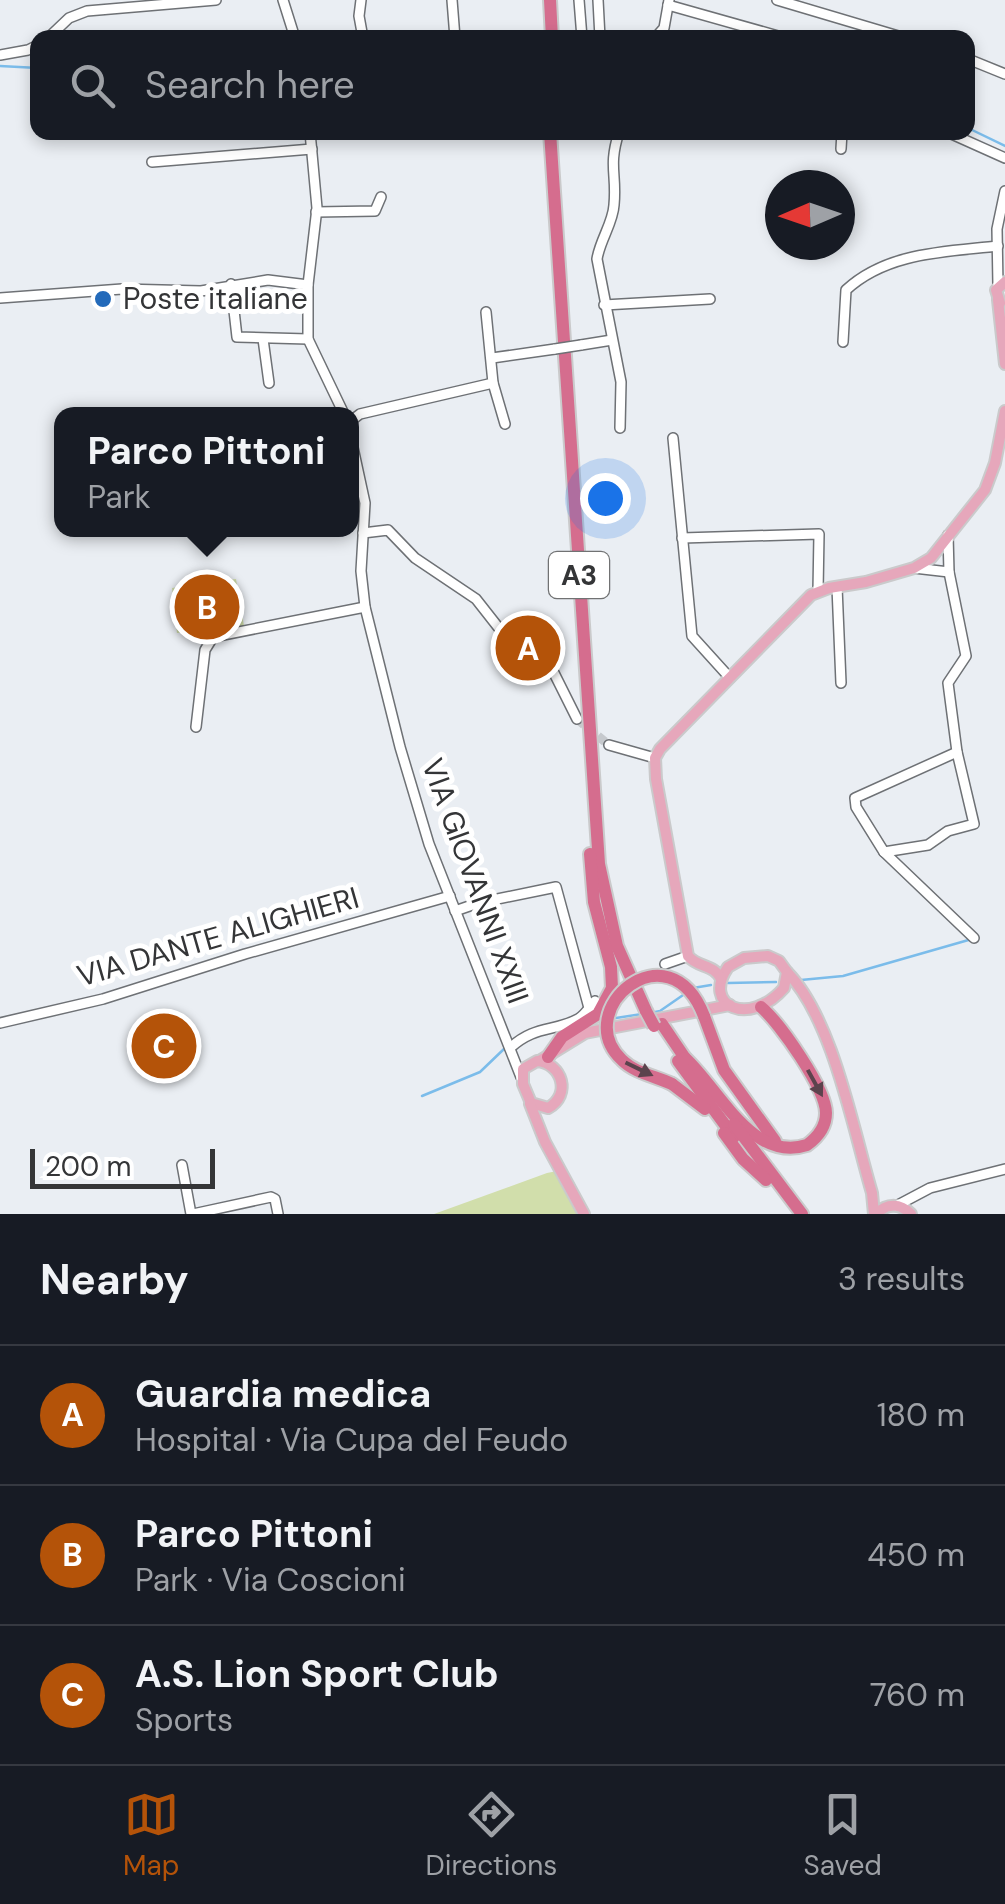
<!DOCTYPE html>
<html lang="en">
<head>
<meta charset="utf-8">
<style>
  :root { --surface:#171b24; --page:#20242c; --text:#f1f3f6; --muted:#9ea1a6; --line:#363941; --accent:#b45309 }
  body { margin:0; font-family:"DM Sans",sans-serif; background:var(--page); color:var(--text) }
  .compass { position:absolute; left:765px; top:170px; width:90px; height:90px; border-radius:50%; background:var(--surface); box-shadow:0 5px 15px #0003; rotate:268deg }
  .scale { position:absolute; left:30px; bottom:25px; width:185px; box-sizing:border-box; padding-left:10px; border:5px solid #343537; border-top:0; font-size:28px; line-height:35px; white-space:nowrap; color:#343537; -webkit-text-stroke:8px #fff; paint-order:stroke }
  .you { position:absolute; left:605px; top:498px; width:35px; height:35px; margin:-25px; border:8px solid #fff; border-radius:50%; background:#1a73e8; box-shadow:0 0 0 15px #1a73e833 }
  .badge { display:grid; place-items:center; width:65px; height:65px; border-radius:50%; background:var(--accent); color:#fff; font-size:32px; font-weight:700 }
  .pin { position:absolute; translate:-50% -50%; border:5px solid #fff; box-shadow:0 2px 10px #0006 }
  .popup { position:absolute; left:54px; top:407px; width:305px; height:130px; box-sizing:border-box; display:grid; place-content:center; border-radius:20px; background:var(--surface); filter:drop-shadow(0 2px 8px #0005); font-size:32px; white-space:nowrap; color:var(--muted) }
  .popup b { font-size:38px; color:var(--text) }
  .popup::after { content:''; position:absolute; left:50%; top:100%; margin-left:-20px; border:20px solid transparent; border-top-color:var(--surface) }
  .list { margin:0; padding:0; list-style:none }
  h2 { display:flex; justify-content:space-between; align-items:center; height:130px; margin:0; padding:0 40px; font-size:42px }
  h2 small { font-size:32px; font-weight:400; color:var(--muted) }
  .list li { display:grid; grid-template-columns:65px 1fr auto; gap:30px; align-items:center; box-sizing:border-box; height:140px; padding:0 40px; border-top:2px solid var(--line) }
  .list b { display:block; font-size:38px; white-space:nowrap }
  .list p { margin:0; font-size:32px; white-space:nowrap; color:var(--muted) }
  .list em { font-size:32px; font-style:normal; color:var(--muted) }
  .icon { flex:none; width:55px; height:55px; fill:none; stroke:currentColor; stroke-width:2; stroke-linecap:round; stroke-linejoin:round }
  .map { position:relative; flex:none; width:1005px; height:1214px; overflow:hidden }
  .search { position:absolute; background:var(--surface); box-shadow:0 5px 15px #0003; left:30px; right:30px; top:30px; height:110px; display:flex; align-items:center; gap:25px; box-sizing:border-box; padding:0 35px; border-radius:20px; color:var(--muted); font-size:38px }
  .sheet { height:550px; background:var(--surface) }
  nav { display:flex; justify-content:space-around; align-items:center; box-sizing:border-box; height:140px; border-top:2px solid var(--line); background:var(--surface); font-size:28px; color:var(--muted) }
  nav a { display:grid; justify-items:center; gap:5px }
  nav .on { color:var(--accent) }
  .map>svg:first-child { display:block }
  .green { fill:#d1deab }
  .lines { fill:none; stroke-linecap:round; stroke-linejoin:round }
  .stream { stroke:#7bbcea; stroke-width:2.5 }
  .minor-tunnel { stroke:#c6c9cd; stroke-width:9; stroke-dasharray:9 4.5; stroke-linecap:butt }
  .minor-casing { stroke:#6e7175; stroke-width:12 }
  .major-casing { stroke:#cacacb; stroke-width:14 }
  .highway-casing { stroke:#cacacb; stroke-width:16 }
  .minor { stroke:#fff; stroke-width:9 }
  .major { stroke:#e6a7bb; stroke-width:10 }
  .highway { stroke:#d56d8e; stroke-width:12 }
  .minor-bridge-casing { stroke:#6e7175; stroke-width:12; stroke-linecap:butt }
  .highway-bridge-casing { stroke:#cacacb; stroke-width:16; stroke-linecap:butt }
  .minor-bridge { stroke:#fff; stroke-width:9 }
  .highway-bridge { stroke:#d56d8e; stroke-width:12 }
  .oneway { fill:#5c434d }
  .poi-dot { fill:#236aba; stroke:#fff; stroke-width:4 }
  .labels { text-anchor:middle; stroke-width:10; stroke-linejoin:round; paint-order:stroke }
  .shield { fill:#fff; stroke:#717273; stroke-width:2.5 }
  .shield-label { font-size:28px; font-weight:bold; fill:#343537 }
  .poi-label { font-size:30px; fill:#343537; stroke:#fff; text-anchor:start }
  .street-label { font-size:30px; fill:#343537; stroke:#fff }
</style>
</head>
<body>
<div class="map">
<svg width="1005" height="1214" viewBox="0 0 1005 1214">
  <rect width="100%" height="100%" fill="#eaeef3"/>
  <g class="green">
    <polygon points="236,579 244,626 177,633 172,588"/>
    <polygon points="557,1171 580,1214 434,1214 547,1173"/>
  </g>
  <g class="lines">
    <g class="stream">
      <polyline points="0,66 38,68"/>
      <polyline points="968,128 1005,146"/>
      <polyline points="801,980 843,976 972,939"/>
      <polyline points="728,983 776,982"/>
      <polyline points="693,988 711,985"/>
      <polyline points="650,1013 660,1011 686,993"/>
      <polyline points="616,1018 642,1014"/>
      <polyline points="422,1096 480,1072 505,1048"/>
    </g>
    <polyline class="minor-tunnel" points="577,719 609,745"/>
    <defs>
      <g id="minor">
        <polyline points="283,0 295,38"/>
        <polyline points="361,0 359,16 363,38"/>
        <polyline points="452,0 455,38"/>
        <polyline points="579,0 582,38"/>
        <polyline points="598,0 600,38"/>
        <polyline points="777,0 905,38"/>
        <polyline points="668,5 785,38"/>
        <polyline points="48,38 69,18 87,11 216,0"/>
        <polyline points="655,38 664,28 669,0"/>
        <polyline points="0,55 28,50 38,45"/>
        <polyline points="968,59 1005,74"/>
        <polyline points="310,132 317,208 308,285 308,339 344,414"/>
        <path d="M619,132c-11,35 -2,41 -5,73 -1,18 -14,35 -17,54l24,123 -1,46"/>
        <polyline points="947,132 1005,158"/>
        <polyline points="841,149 842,132"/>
        <polyline points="152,162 312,149"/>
        <polyline points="316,212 375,211 381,197"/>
        <polyline points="231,284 237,337 308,339"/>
        <polyline points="998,286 997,229 1005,191"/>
        <polyline points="0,298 122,289 201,291 268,280 308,285"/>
        <polyline points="604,305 710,299"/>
        <polyline points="263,339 269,383"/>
        <path d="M843,342l3,-52c41,-38 99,-38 152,-44"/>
        <polyline points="581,345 612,340"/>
        <polyline points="492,358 555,349"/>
        <polyline points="493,383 505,424"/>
        <polyline points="352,420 360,414 493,383 486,312"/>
        <polyline points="673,438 692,636 730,678"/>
        <polyline points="352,443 365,503 361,571 365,607 400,747 429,844 521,1077"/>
        <polyline points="363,533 388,530 415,558 476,599 509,641 554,673 577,719"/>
        <polyline points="682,538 819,534 818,591"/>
        <polyline points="914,568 949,572 948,535"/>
        <polyline points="949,572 966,656 948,683 957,752 855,798 856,807 884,852 974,938"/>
        <polyline points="837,587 841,683"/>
        <polyline points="196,727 205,650 213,637 365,607"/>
        <polyline points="609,745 655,758"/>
        <polyline points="884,852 928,845 948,831 974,824 957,752"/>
        <polyline points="455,911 478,903 556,887 589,1008"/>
        <polyline points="665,964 688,956"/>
        <polyline points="0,1023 103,999 245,954 450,896"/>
        <path d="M510,1048c25,-23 44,-16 68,-29 6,-3 12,-12 17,-18"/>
        <polyline points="182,1165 191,1214"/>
        <polyline points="896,1206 930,1188 1005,1169"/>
        <polyline points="193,1214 271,1197 275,1199 278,1214"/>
      </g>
      <g id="major">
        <polyline points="998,300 1005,364"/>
        <polyline points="1000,303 996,290 1005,282"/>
        <path d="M768,956l11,5 8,11 -3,16c-35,40 -83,18 -56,-21l16,-9z"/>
        <path d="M787,972c46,47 66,157 85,221l2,21"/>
        <path d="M721,979c-7,-15 -23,-11 -33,-23l-32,-177 -1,-21 5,-9 151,-154 18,-7 37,-6 48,-14 17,-10 54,-68 10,-27 10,-52"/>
        <polyline points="541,1060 585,1033 730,1005"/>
        <path d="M537,1061c25,2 35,34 11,47l-17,-5 -8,-19v-15z"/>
        <polyline points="530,1104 545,1142 584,1214"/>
        <path d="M876,1214c11,-11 24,-11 35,0"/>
      </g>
      <g id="highway">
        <polyline points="550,0 552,38"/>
        <polyline points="550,132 599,864 617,946 646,1011"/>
        <polyline points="704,1016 724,1070 775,1141"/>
        <polyline points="662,1024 689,1064"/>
        <polyline points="548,1057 562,1037 598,1014 612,988 611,967 594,902 590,854"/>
        <path d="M685,1058c34,31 67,105 122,87 11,-8 19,-18 19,-32 0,-24 -46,-90 -65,-106"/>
        <polyline points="678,1061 734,1137"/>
        <polyline points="672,1084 705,1109"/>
        <polyline points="734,1124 802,1214"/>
        <polyline points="724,1133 743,1159 766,1180"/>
      </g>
    </defs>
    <use href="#minor" class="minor-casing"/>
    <use href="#major" class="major-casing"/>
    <use href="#highway" class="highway-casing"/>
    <use href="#minor" class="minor"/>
    <use href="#major" class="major"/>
    <use href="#highway" class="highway"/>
    <defs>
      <polyline id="minor-bridge" points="555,349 581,345"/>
      <g id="highway-bridge">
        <polyline points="646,1011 654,1026"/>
        <path d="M672,1084c-17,-8 -37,-11 -50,-24 -53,-50 47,-135 82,-44"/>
      </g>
    </defs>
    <use href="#minor-bridge" class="minor-bridge-casing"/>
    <use href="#highway-bridge" class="highway-bridge-casing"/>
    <use href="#minor-bridge" class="minor-bridge"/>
    <use href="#highway-bridge" class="highway-bridge"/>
  </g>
  <defs><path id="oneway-solid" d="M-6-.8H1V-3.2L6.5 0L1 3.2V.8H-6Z" transform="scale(2.5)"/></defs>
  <g class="oneway">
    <use href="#oneway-solid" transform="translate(639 1069) rotate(26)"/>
    <use href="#oneway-solid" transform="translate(815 1083) rotate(61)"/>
  </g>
  <circle class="poi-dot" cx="103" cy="299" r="10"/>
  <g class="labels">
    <rect class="shield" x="549" y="552" width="60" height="46" rx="8"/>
    <g class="shield-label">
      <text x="579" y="585">A3</text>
    </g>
    <g class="poi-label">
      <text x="123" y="309">Poste italiane</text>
    </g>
    <g class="street-label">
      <text transform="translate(475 881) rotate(70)" y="10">VIA GIOVANNI XXIII</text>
      <text transform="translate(218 937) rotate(-16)" y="10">VIA DANTE ALIGHIERI</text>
    </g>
  </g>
</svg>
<svg class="compass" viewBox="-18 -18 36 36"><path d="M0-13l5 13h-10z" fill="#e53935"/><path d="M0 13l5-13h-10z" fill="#9ea1a6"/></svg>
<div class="scale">200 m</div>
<div class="you"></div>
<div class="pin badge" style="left:528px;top:648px">A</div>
<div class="pin badge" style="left:207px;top:607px">B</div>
<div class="popup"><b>Parco Pittoni</b>Park</div>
<div class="pin badge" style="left:164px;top:1046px">C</div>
<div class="search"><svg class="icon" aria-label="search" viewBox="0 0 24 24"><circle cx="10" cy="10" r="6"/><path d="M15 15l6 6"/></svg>Search here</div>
</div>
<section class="sheet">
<h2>Nearby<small>3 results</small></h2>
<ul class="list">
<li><span class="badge">A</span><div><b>Guardia medica</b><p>Hospital · Via Cupa del Feudo</p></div><em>180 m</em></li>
<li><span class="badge">B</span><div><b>Parco Pittoni</b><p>Park · Via Coscioni</p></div><em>450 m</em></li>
<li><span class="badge">C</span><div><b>A.S. Lion Sport Club</b><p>Sports</p></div><em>760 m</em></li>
</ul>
</section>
<nav>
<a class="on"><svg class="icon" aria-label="map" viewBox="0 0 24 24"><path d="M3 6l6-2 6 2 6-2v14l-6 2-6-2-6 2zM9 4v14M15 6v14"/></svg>Map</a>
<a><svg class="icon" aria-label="directions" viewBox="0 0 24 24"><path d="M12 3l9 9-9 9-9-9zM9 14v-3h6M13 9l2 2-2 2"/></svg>Directions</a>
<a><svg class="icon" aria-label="saved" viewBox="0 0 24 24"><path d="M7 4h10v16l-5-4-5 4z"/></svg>Saved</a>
</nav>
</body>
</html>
